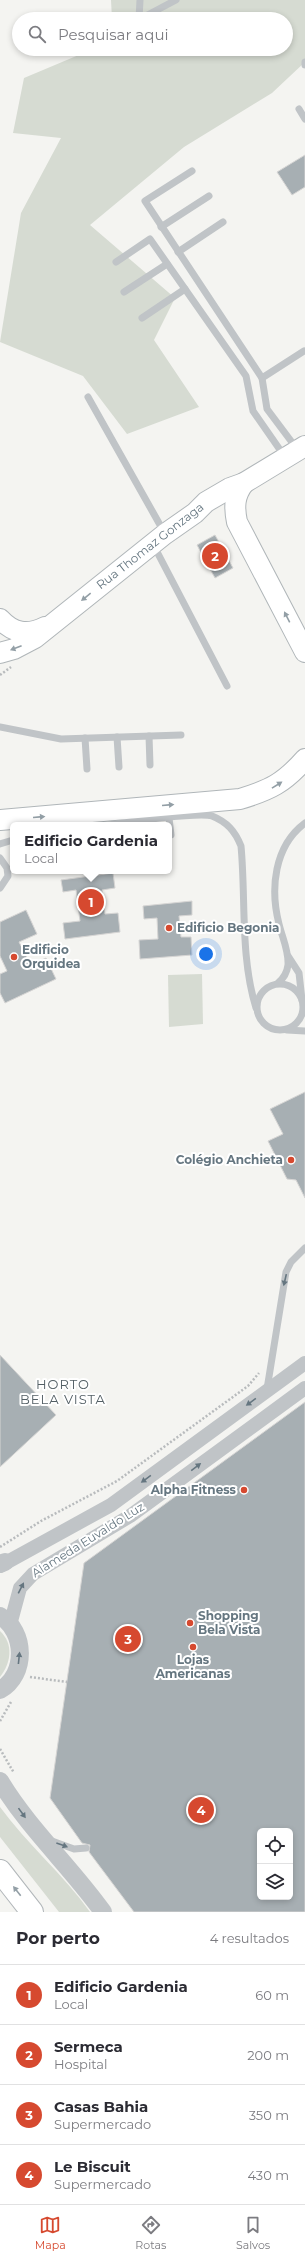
<!DOCTYPE html>
<html lang="pt">
<head>
<meta charset="utf-8">
<style>
  :root { --surface:#fff; --page:#f7f7f7; --text:#2b2b33; --muted:#7c7c81; --line:#e1e1e2; --accent:#d6492f }
  body { margin:0; font-family:Montserrat,sans-serif; background:var(--page); color:var(--text) }
  .controls { position:absolute; right:12px; bottom:12px; display:grid; overflow:hidden; border-radius:6px; box-shadow:0 2px 6px #0003 }
  .controls button { width:36px; height:36px; display:grid; place-items:center; padding:0; border:0; border-bottom:1px solid var(--line); background:var(--surface); color:var(--text); font:20px sans-serif }
  .you { position:absolute; left:206px; top:954px; width:14px; height:14px; margin:-10px; border:3px solid #fff; border-radius:50%; background:#1a73e8; box-shadow:0 0 0 6px #1a73e833 }
  .badge { display:grid; place-items:center; width:26px; height:26px; border-radius:50%; background:var(--accent); color:#fff; font-size:13px; font-weight:700 }
  .pin { position:absolute; translate:-50% -50%; border:2px solid #fff; box-shadow:0 1px 4px #0006 }
  .popup { position:absolute; left:10px; top:822px; width:162px; height:52px; box-sizing:border-box; display:grid; place-content:center; border-radius:6px; background:var(--surface); filter:drop-shadow(0 1px 3px #0005); font-size:13px; white-space:nowrap; color:var(--muted) }
  .popup b { font-size:15px; color:var(--text) }
  .popup::after { content:''; position:absolute; left:50%; top:100%; margin-left:-8px; border:8px solid transparent; border-top-color:var(--surface) }
  .list { margin:0; padding:0; list-style:none }
  h2 { display:flex; justify-content:space-between; align-items:center; height:52px; margin:0; padding:0 16px; font-size:17px }
  h2 small { font-size:13px; font-weight:400; color:var(--muted) }
  .list li { display:grid; grid-template-columns:26px 1fr auto; gap:12px; align-items:center; box-sizing:border-box; height:60px; padding:0 16px; border-top:1px solid var(--line) }
  .list b { display:block; font-size:15px; white-space:nowrap }
  .list p { margin:0; font-size:13px; white-space:nowrap; color:var(--muted) }
  .list em { font-size:13px; font-style:normal; color:var(--muted) }
  .icon { flex:none; width:22px; height:22px; fill:none; stroke:currentColor; stroke-width:2; stroke-linecap:round; stroke-linejoin:round }
  .map { position:relative; flex:none; width:305px; height:1912px; overflow:hidden }
  .search { position:absolute; background:var(--surface); box-shadow:0 2px 6px #0003; left:12px; right:12px; top:12px; height:44px; display:flex; align-items:center; gap:10px; box-sizing:border-box; padding:0 14px; border-radius:22px; color:var(--muted); font-size:15px }
  .sheet { height:292px; background:var(--surface) }
  nav { display:flex; justify-content:space-around; align-items:center; box-sizing:border-box; height:56px; border-top:1px solid var(--line); background:var(--surface); font-size:11px; color:var(--muted) }
  nav a { display:grid; justify-items:center; gap:2px }
  nav .on { color:var(--accent) }
  .map>svg:first-child { display:block }
  .green { fill:#d6dbd2 }
  .building { fill:#a7afb3; stroke:#d6d5d4; fill-rule:evenodd }
  .lines { fill:none; stroke-linecap:round; stroke-linejoin:round }
  .secondary-casing { stroke:#b0b6b9; stroke-width:22 }
  .primary-casing { stroke:#b1b6b9; stroke-width:24 }
  .path { stroke:#b8bbbd; stroke-width:2.5; stroke-dasharray:2 2; stroke-linecap:butt }
  .service { stroke:#c0c4c7; stroke-width:7 }
  .minor { stroke:#c0c4c7; stroke-width:14 }
  .tertiary { stroke:#c0c4c7; stroke-width:18 }
  .secondary { stroke:#fff; stroke-width:20 }
  .primary { stroke:#fff; stroke-width:22 }
  .oneway { fill:#939fa6 }
  .oneway2 { fill:#657680 }
  .poi-dot { fill:#d6492f; stroke:#fff; stroke-width:1.5 }
  .labels { text-anchor:middle; stroke-width:4; stroke-linejoin:round; paint-order:stroke }
  .street-label { font-size:12px; fill:#657680; stroke:#fff }
  .poi-label { font-size:12px; font-weight:bold; fill:#657680; stroke:#fff; text-anchor:start }
  .neighbourhood-label { font-size:13px; letter-spacing:1px; fill:#535f65; stroke:#fff }
</style>
</head>
<body>
<div class="map">
<svg width="305" height="1912" viewBox="0 0 305 1912">
  <rect width="100%" height="100%" fill="#f4f4f1"/>
  <g class="green">
    <polygon points="111,0 305,0 305,62 272,93 184,147 90,225 175,298 154,340 199,407 127,434 83,376 0,342 21,213 61,138 13,133 24,78 93,49 286,49 286,19 112,19"/>
    <polygon points="202,974 203,1024 169,1027 168,975"/>
    <path d="M0,1631c14,13 11,32 0,46z"/>
    <path d="M0,1807c27,37 63,67 90,105h-31l-59,-75z"/>
  </g>
  <g class="building">
    <polygon points="305,155 305,187 292,195 277,172"/>
    <polygon points="215,535 233,568 215,578 197,545"/>
    <polygon points="113,873 115,888 102,890 105,914 118,913 120,932 65,939 63,923 80,921 76,890 63,892 61,880"/>
    <polygon points="192,901 192,915 179,916 181,937 191,937 192,955 140,959 139,940 158,939 157,918 144,919 143,906"/>
    <polygon points="26,910 37,934 19,942 31,965 46,958 56,979 5,1003 0,993 0,974 7,971 0,956 0,922"/>
    <polygon points="305,1092 305,1198 296,1180 287,1179 268,1141 283,1134 270,1109"/>
    <polygon points="0,1355 56,1415 0,1467"/>
    <path d="M305,1402v510h-171l-45,-60 1,-7 -8,-2 -32,-45 34,-235zM260,1831h30v66h-30z"/>
  </g>
  <g class="lines">
    <defs>
      <g id="secondary">
        <path d="M244,483c-10,13 -10,24 -7,39l68,130"/>
        <path d="M0,619c13,14 27,17 45,8"/>
        <polyline points="0,653 14,649 35,638 165,534 195,513 206,502 230,488 244,483 305,446"/>
        <path d="M0,820l240,-21c30,-9 44,-16 65,-40"/>
      </g>
      <polyline id="primary" points="0,1871 32,1912"/>
    </defs>
    <use href="#secondary" class="secondary-casing"/>
    <use href="#primary" class="primary-casing"/>
    <g class="path">
      <polyline points="0,675 11,667"/>
      <polyline points="0,1547 41,1521 117,1481 248,1386 259,1373"/>
      <polyline points="30,1677 67,1682"/>
      <polyline points="0,1721 11,1702"/>
      <polyline points="0,1749 14,1773"/>
    </g>
    <g class="service">
      <polyline points="139,19 140,0"/>
      <polyline points="140,19 176,0"/>
      <polyline points="305,62 305,65"/>
      <polyline points="299,109 305,119"/>
      <polyline points="192,171 145,201 262,378 267,409 297,449"/>
      <polyline points="161,227 209,196"/>
      <polyline points="178,252 223,222"/>
      <polyline points="116,262 150,239 246,376 253,411 285,457"/>
      <polyline points="124,292 167,264"/>
      <polyline points="142,318 185,289"/>
      <polyline points="262,378 304,351"/>
      <polyline points="88,397 164,532"/>
      <polyline points="154,546 227,686"/>
      <polyline points="0,727 61,739 181,735"/>
      <polyline points="149,736 150,765"/>
      <polyline points="117,737 119,767"/>
      <polyline points="85,738 87,769"/>
      <polyline points="169,818 171,835"/>
      <path d="M109,825c16,-3 90,-13 103,-9 15,6 23,15 29,30 5,53 -1,110 15,162"/>
      <polyline points="0,844 13,840"/>
      <polyline points="0,858 7,868 8,876 0,888"/>
      <polyline points="288,956 299,973 302,1000"/>
      <path d="M278,983c6,-5 9,-10 10,-18 1,-14 -6,-28 -9,-41 -9,-35 -5,-78 26,-101"/>
      <circle cx="280" cy="1007" r="23"/>
      <polyline points="287,1030 305,1031"/>
      <polyline points="267,1389 286,1272 291,1262 305,1248"/>
      <polyline points="52,1841 74,1849 86,1848"/>
    </g>
    <g class="minor">
      <polyline points="0,1566 111,1505 305,1363"/>
      <polyline points="10,1625 20,1588 33,1574 130,1516 305,1388"/>
    </g>
    <g class="tertiary">
      <polyline points="0,1564 5,1562"/>
      <path d="M0,1616c26,15 27,59 0,74"/>
      <path d="M0,1781c29,48 71,86 103,131"/>
    </g>
    <use href="#secondary" class="secondary"/>
    <use href="#primary" class="primary"/>
  </g>
  <defs><path id="oneway-solid" d="M-6-.8H1V-3.2L6.5 0L1 3.2V.8H-6Z"/></defs>
  <g class="oneway">
    <use href="#oneway-solid" transform="translate(86 597) rotate(141)"/>
    <use href="#oneway-solid" transform="translate(287 617) rotate(-117)"/>
    <use href="#oneway-solid" transform="translate(16 648) rotate(159)"/>
    <use href="#oneway-solid" transform="translate(277 785) rotate(-32)"/>
    <use href="#oneway-solid" transform="translate(168 805) rotate(-5)"/>
    <use href="#oneway-solid" transform="translate(39 817) rotate(-5)"/>
    <use href="#oneway-solid" transform="translate(17 1891) rotate(-128)"/>
  </g>
  <g class="oneway2">
    <use href="#oneway-solid" transform="translate(285 1280) rotate(103)"/>
    <use href="#oneway-solid" transform="translate(251 1402) rotate(144)"/>
    <use href="#oneway-solid" transform="translate(196 1467) rotate(-37)"/>
    <use href="#oneway-solid" transform="translate(146 1479) rotate(144)"/>
    <use href="#oneway-solid" transform="translate(21 1588) rotate(-63)"/>
    <use href="#oneway-solid" transform="translate(19 1658) rotate(-84)"/>
    <use href="#oneway-solid" transform="translate(22 1813) rotate(54)"/>
    <use href="#oneway-solid" transform="translate(62 1845) rotate(20)"/>
  </g>
  <g class="poi-dot">
    <circle cx="169" cy="928" r="4"/>
    <circle cx="14" cy="957" r="4"/>
    <circle cx="291" cy="1160" r="4"/>
    <circle cx="244" cy="1490" r="4"/>
    <circle cx="190" cy="1623" r="4"/>
    <circle cx="193" cy="1647" r="4"/>
  </g>
  <g class="labels">
    <g class="street-label">
      <text transform="translate(150 546) rotate(-38)" y="4">Rua Thomaz Gonzaga</text>
      <text transform="translate(88 1540) rotate(-32)" y="4">Alameda Euvaldo Luz</text>
    </g>
    <g class="poi-label">
      <text x="177" y="932">Edificio Begonia</text>
      <text x="22" y="954">Edificio<tspan x="22" dy="14">Orquidea</tspan></text>
      <text x="283" y="1164" text-anchor="end">Colégio Anchieta</text>
      <text x="236" y="1494" text-anchor="end">Alpha Fitness</text>
      <text x="198" y="1620">Shopping<tspan x="198" dy="14">Bela Vista</tspan></text>
      <text x="193" y="1664" text-anchor="middle">Lojas<tspan x="193" dy="14">Americanas</tspan></text>
    </g>
    <g class="neighbourhood-label">
      <text x="63" y="1389">HORTO<tspan x="63" dy="15">BELA VISTA</tspan></text>
    </g>
  </g>
</svg>
<div class="controls">
<button><svg class="icon" aria-label="locate" viewBox="0 0 24 24"><circle cx="12" cy="12" r="6"/><path d="M12 2v4M12 18v4M2 12h4M18 12h4"/></svg></button>
<button><svg class="icon" aria-label="layers" viewBox="0 0 24 24"><path d="M12 4l9 5-9 5-9-5zM3 14l9 5 9-5"/></svg></button>
</div>
<div class="you"></div>
<div class="pin badge" style="left:91px;top:902px">1</div>
<div class="popup"><b>Edificio Gardenia</b>Local</div>
<div class="pin badge" style="left:215px;top:556px">2</div>
<div class="pin badge" style="left:128px;top:1639px">3</div>
<div class="pin badge" style="left:201px;top:1810px">4</div>
<div class="search"><svg class="icon" aria-label="search" viewBox="0 0 24 24"><circle cx="10" cy="10" r="6"/><path d="M15 15l6 6"/></svg>Pesquisar aqui</div>
</div>
<section class="sheet">
<h2>Por perto<small>4 resultados</small></h2>
<ul class="list">
<li><span class="badge">1</span><div><b>Edificio Gardenia</b><p>Local</p></div><em>60 m</em></li>
<li><span class="badge">2</span><div><b>Sermeca</b><p>Hospital</p></div><em>200 m</em></li>
<li><span class="badge">3</span><div><b>Casas Bahia</b><p>Supermercado</p></div><em>350 m</em></li>
<li><span class="badge">4</span><div><b>Le Biscuit</b><p>Supermercado</p></div><em>430 m</em></li>
</ul>
</section>
<nav>
<a class="on"><svg class="icon" aria-label="map" viewBox="0 0 24 24"><path d="M3 6l6-2 6 2 6-2v14l-6 2-6-2-6 2zM9 4v14M15 6v14"/></svg>Mapa</a>
<a><svg class="icon" aria-label="directions" viewBox="0 0 24 24"><path d="M12 3l9 9-9 9-9-9zM9 14v-3h6M13 9l2 2-2 2"/></svg>Rotas</a>
<a><svg class="icon" aria-label="saved" viewBox="0 0 24 24"><path d="M7 4h10v16l-5-4-5 4z"/></svg>Salvos</a>
</nav>
</body>
</html>
